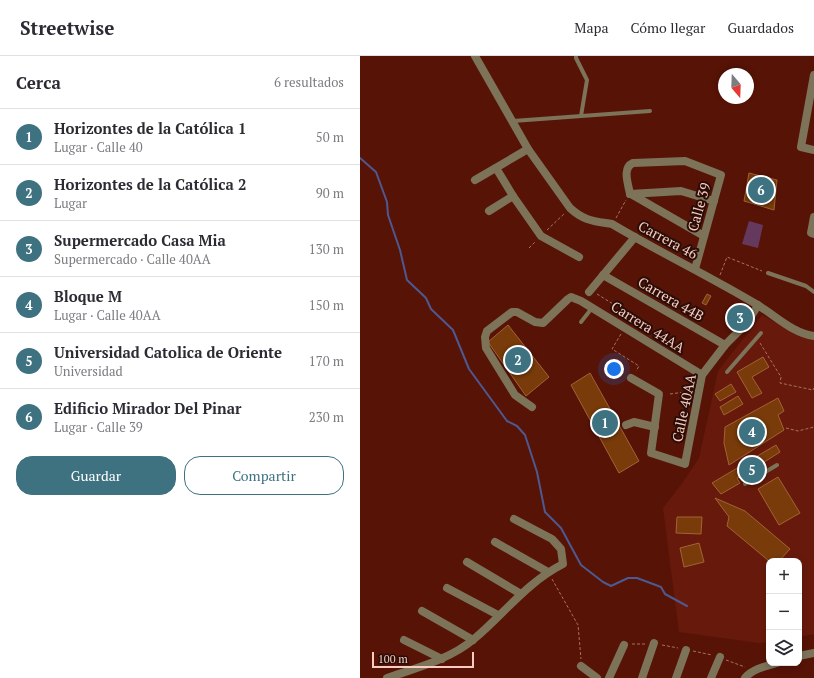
<!DOCTYPE html>
<html lang="es">
<head>
<meta charset="utf-8">
<style>
  :root { --surface:#fff; --page:#f2f2f3; --text:#2b2b33; --muted:#7c7c81; --line:#e1e1e2; --accent:#3e7281 }
  body { margin:0; font-family:"PT Serif",serif; background:var(--page); color:var(--text) }
  .controls { position:absolute; right:12px; bottom:12px; display:grid; overflow:hidden; border-radius:8px; box-shadow:0 2px 6px #0003 }
  .controls button { width:36px; height:36px; display:grid; place-items:center; padding:0; border:0; border-bottom:1px solid var(--line); background:var(--surface); color:var(--text); font:20px sans-serif }
  .compass { position:absolute; left:358px; top:12px; width:36px; height:36px; border-radius:50%; background:var(--surface); box-shadow:0 2px 6px #0003; rotate:161deg }
  .scale { position:absolute; left:12px; bottom:10px; width:102px; box-sizing:border-box; padding-left:4px; border:2px solid #f7ccc2; border-top:0; font-size:11px; line-height:14px; white-space:nowrap; color:#f7ccc2; -webkit-text-stroke:3px #2a0d07; paint-order:stroke }
  .you { position:absolute; left:254px; top:313px; width:14px; height:14px; margin:-10px; border:3px solid #fff; border-radius:50%; background:#1a73e8; box-shadow:0 0 0 6px #1a73e833 }
  .badge { display:grid; place-items:center; width:26px; height:26px; border-radius:50%; background:var(--accent); color:#fff; font-size:13px; font-weight:700 }
  .pin { position:absolute; translate:-50% -50%; border:2px solid #fff; box-shadow:0 1px 4px #0006 }
  .list { margin:0; padding:0; list-style:none }
  h2 { display:flex; justify-content:space-between; align-items:center; height:52px; margin:0; padding:0 16px; font-size:17px }
  h2 small { font-size:13px; font-weight:400; color:var(--muted) }
  .list li { display:grid; grid-template-columns:26px 1fr auto; gap:12px; align-items:center; box-sizing:border-box; height:56px; padding:0 16px; border-top:1px solid var(--line) }
  .list b { display:block; font-size:15px; white-space:nowrap }
  .list p { margin:0; font-size:13px; white-space:nowrap; color:var(--muted) }
  .list em { font-size:13px; font-style:normal; color:var(--muted) }
  .actions { display:flex; gap:8px; padding:12px 16px }
  .actions a { flex:1; padding:9px 0; border:1px solid var(--accent); border-radius:16px; text-align:center; font-size:14px; color:var(--accent) }
  .actions .main { background:var(--accent); color:#fff }
  .icon { flex:none; width:22px; height:22px; fill:none; stroke:currentColor; stroke-width:2; stroke-linecap:round; stroke-linejoin:round }
  .map { position:relative; flex:none; width:454px; height:622px; overflow:hidden }
  header { display:flex; align-items:center; gap:24px; box-sizing:border-box; height:56px; padding:0 20px; background:var(--surface); border-bottom:1px solid var(--line) }
  header strong { font-size:19px }
  nav { display:flex; gap:22px; margin-inline-start:auto; font-size:14px }
  main { display:flex }
  aside { flex:1; background:var(--surface) }
  .map>svg:first-child { display:block }
  .built { fill:#671a0c }
  .green { fill:#64395d }
  .lines { fill:none; stroke-linecap:round; stroke-linejoin:round }
  .stream { stroke:#4d5990; stroke-width:2 }
  .building { fill:#783b09; stroke:#a36237 }
  .path { stroke:#a87165; stroke-width:1; stroke-dasharray:3 2; stroke-linecap:butt }
  .service { stroke:#7c7359; stroke-width:4 }
  .minor { stroke:#7c7359; stroke-width:8 }
  .labels { text-anchor:middle; stroke-width:4; stroke-linejoin:round; paint-order:stroke }
  .street-label { font-size:14px; fill:#f7ccc2; stroke:#2a0d07 }
</style>
</head>
<body>
<header>
<strong>Streetwise</strong>
<nav><a>Mapa</a><a>Cómo llegar</a><a>Guardados</a></nav>
</header>
<main>
<aside>
<h2>Cerca<small>6 resultados</small></h2>
<ul class="list">
<li><span class="badge">1</span><div><b>Horizontes de la Católica 1</b><p>Lugar · Calle 40</p></div><em>50 m</em></li>
<li><span class="badge">2</span><div><b>Horizontes de la Católica 2</b><p>Lugar</p></div><em>90 m</em></li>
<li><span class="badge">3</span><div><b>Supermercado Casa Mia</b><p>Supermercado · Calle 40AA</p></div><em>130 m</em></li>
<li><span class="badge">4</span><div><b>Bloque M</b><p>Lugar · Calle 40AA</p></div><em>150 m</em></li>
<li><span class="badge">5</span><div><b>Universidad Catolica de Oriente</b><p>Universidad</p></div><em>170 m</em></li>
<li><span class="badge">6</span><div><b>Edificio Mirador Del Pinar</b><p>Lugar · Calle 39</p></div><em>230 m</em></li>
</ul>
<div class="actions"><a class="main">Guardar</a><a>Compartir</a></div>
</aside>
<div class="map">
<svg width="454" height="622" viewBox="0 0 454 622">
  <rect width="100%" height="100%" fill="#571306"/>
  <polygon class="built" points="402,259 438,279 454,283 454,578 439,581 439,505 409,505 409,586 399,587 319,576 303,452 323,426 339,402 358,315"/>
  <polygon class="green" points="389,165 403,169 398,192 382,188"/>
  <g class="lines">
    <polyline class="stream" points="0,102 16,116 27,146 28,159 40,194 47,224 66,242 71,253 93,274 109,313 147,365 157,370 165,379 177,416 185,456 201,472 221,509 243,526 251,530 268,522 277,522 301,531 305,538 327,550"/>
  </g>
  <g class="building">
    <polygon points="389,117 417,124 414,154 384,145"/>
    <polygon points="347,238 351,240 346,249 342,247"/>
    <polygon points="148,269 189,321 166,340 128,286"/>
    <polygon points="403,301 409,311 392,321 402,337 392,342 377,316"/>
    <polygon points="230,317 279,405 259,417 211,329"/>
    <polygon points="371,328 376,336 360,345 355,338"/>
    <polygon points="378,340 383,348 364,359 360,351"/>
    <polygon points="418,342 424,355 418,359 424,374 369,409 364,387 365,371"/>
    <polygon points="416,389 420,396 379,422 378,421 377,422 380,427 361,438 352,427"/>
    <polygon points="418,421 440,457 419,469 398,433"/>
    <polygon points="355,442 385,455 430,493 419,505 409,505 367,470 369,461"/>
    <polygon points="317,461 342,461 341,478 316,477"/>
    <polygon points="339,487 344,506 324,511 320,492"/>
  </g>
  <g class="lines">
    <g class="path">
      <polyline points="256,162 266,144"/>
      <polyline points="187,174 205,157"/>
      <polyline points="169,192 175,186"/>
      <polyline points="360,219 367,201 402,215"/>
      <polyline points="237,238 253,248 251,251"/>
      <polyline points="261,278 252,293 279,310 276,315"/>
      <polyline points="400,287 421,321 420,327 453,334 454,332"/>
      <polyline points="310,338 325,336 331,338"/>
      <polyline points="426,372 438,375 454,371"/>
      <polyline points="192,523 218,569 221,603"/>
      <polyline points="272,588 285,588"/>
      <polyline points="302,589 318,592"/>
      <polyline points="333,595 352,599"/>
      <polyline points="366,604 385,611"/>
    </g>
    <g class="service">
      <polyline points="216,0 216,2 227,24 221,60"/>
      <polyline points="153,65 290,55"/>
      <polyline points="408,217 446,230 454,236"/>
      <polyline points="221,266 232,252"/>
      <polyline points="367,316 401,277"/>
      <polyline points="385,428 417,409"/>
    </g>
    <g class="minor">
      <path d="M115,0l53,93 42,59c14,13 24,13 42,16 47,28 97,52 144,80 19,11 36,29 58,32"/>
      <polyline points="454,19 441,91 454,94"/>
      <polyline points="136,112 153,140 181,180 219,201"/>
      <polyline points="115,124 168,93"/>
      <path d="M270,138c-2,-11 -8,-26 3,-31l52,-2 36,14 -26,94"/>
      <polyline points="270,138 321,135 354,145"/>
      <polyline points="271,138 344,180"/>
      <polyline points="129,155 153,140"/>
      <polyline points="454,161 451,177 454,178"/>
      <polyline points="243,219 365,289"/>
      <polyline points="229,236 275,181"/>
      <polyline points="271,322 299,338 291,397 325,408 342,319 365,289 387,267 398,249"/>
      <polyline points="172,351 155,339 126,292 125,281 127,275 152,256 157,256 175,266 183,267 208,243 211,241 221,245 342,319"/>
      <polyline points="266,369 274,366 295,371"/>
      <polyline points="135,486 188,516"/>
      <polyline points="107,506 161,538"/>
      <polyline points="87,532 138,559"/>
      <polyline points="62,555 113,584"/>
      <polyline points="44,584 82,603"/>
      <polyline points="439,600 454,597"/>
      <polyline points="221,610 237,622"/>
      <path d="M27,622c29,-10 62,-18 87,-39 31,-26 52,-56 89,-75l-2,-15 -9,-10 -38,-20"/>
      <polyline points="249,622 264,589"/>
      <polyline points="282,622 294,587"/>
      <polyline points="316,622 326,594"/>
      <polyline points="351,622 360,601"/>
      <path d="M385,622c7,-9 21,-12 32,-15"/>
    </g>
  </g>
  <g class="labels">
    <g class="street-label">
      <text transform="translate(339 151) rotate(-74)" y="5">Calle 39</text>
      <text transform="translate(308 184) rotate(28)" y="5">Carrera 46</text>
      <text transform="translate(311 243) rotate(30)" y="5">Carrera 44B</text>
      <text transform="translate(288 271) rotate(32)" y="5">Carrera 44AA</text>
      <text transform="translate(324 352) rotate(-78)" y="5">Calle 40AA</text>
    </g>
  </g>
</svg>
<div class="controls">
<button>+</button>
<button>−</button>
<button><svg class="icon" aria-label="layers" viewBox="0 0 24 24"><path d="M12 4l9 5-9 5-9-5zM3 14l9 5 9-5"/></svg></button>
</div>
<svg class="compass" viewBox="-18 -18 36 36"><path d="M0-13l5 13h-10z" fill="#e53935"/><path d="M0 13l5-13h-10z" fill="#7c7c81"/></svg>
<div class="scale">100 m</div>
<div class="you"></div>
<div class="pin badge" style="left:245px;top:367px">1</div>
<div class="pin badge" style="left:158px;top:304px">2</div>
<div class="pin badge" style="left:380px;top:262px">3</div>
<div class="pin badge" style="left:392px;top:376px">4</div>
<div class="pin badge" style="left:392px;top:414px">5</div>
<div class="pin badge" style="left:401px;top:134px">6</div>
</div>
</main>
</body>
</html>
